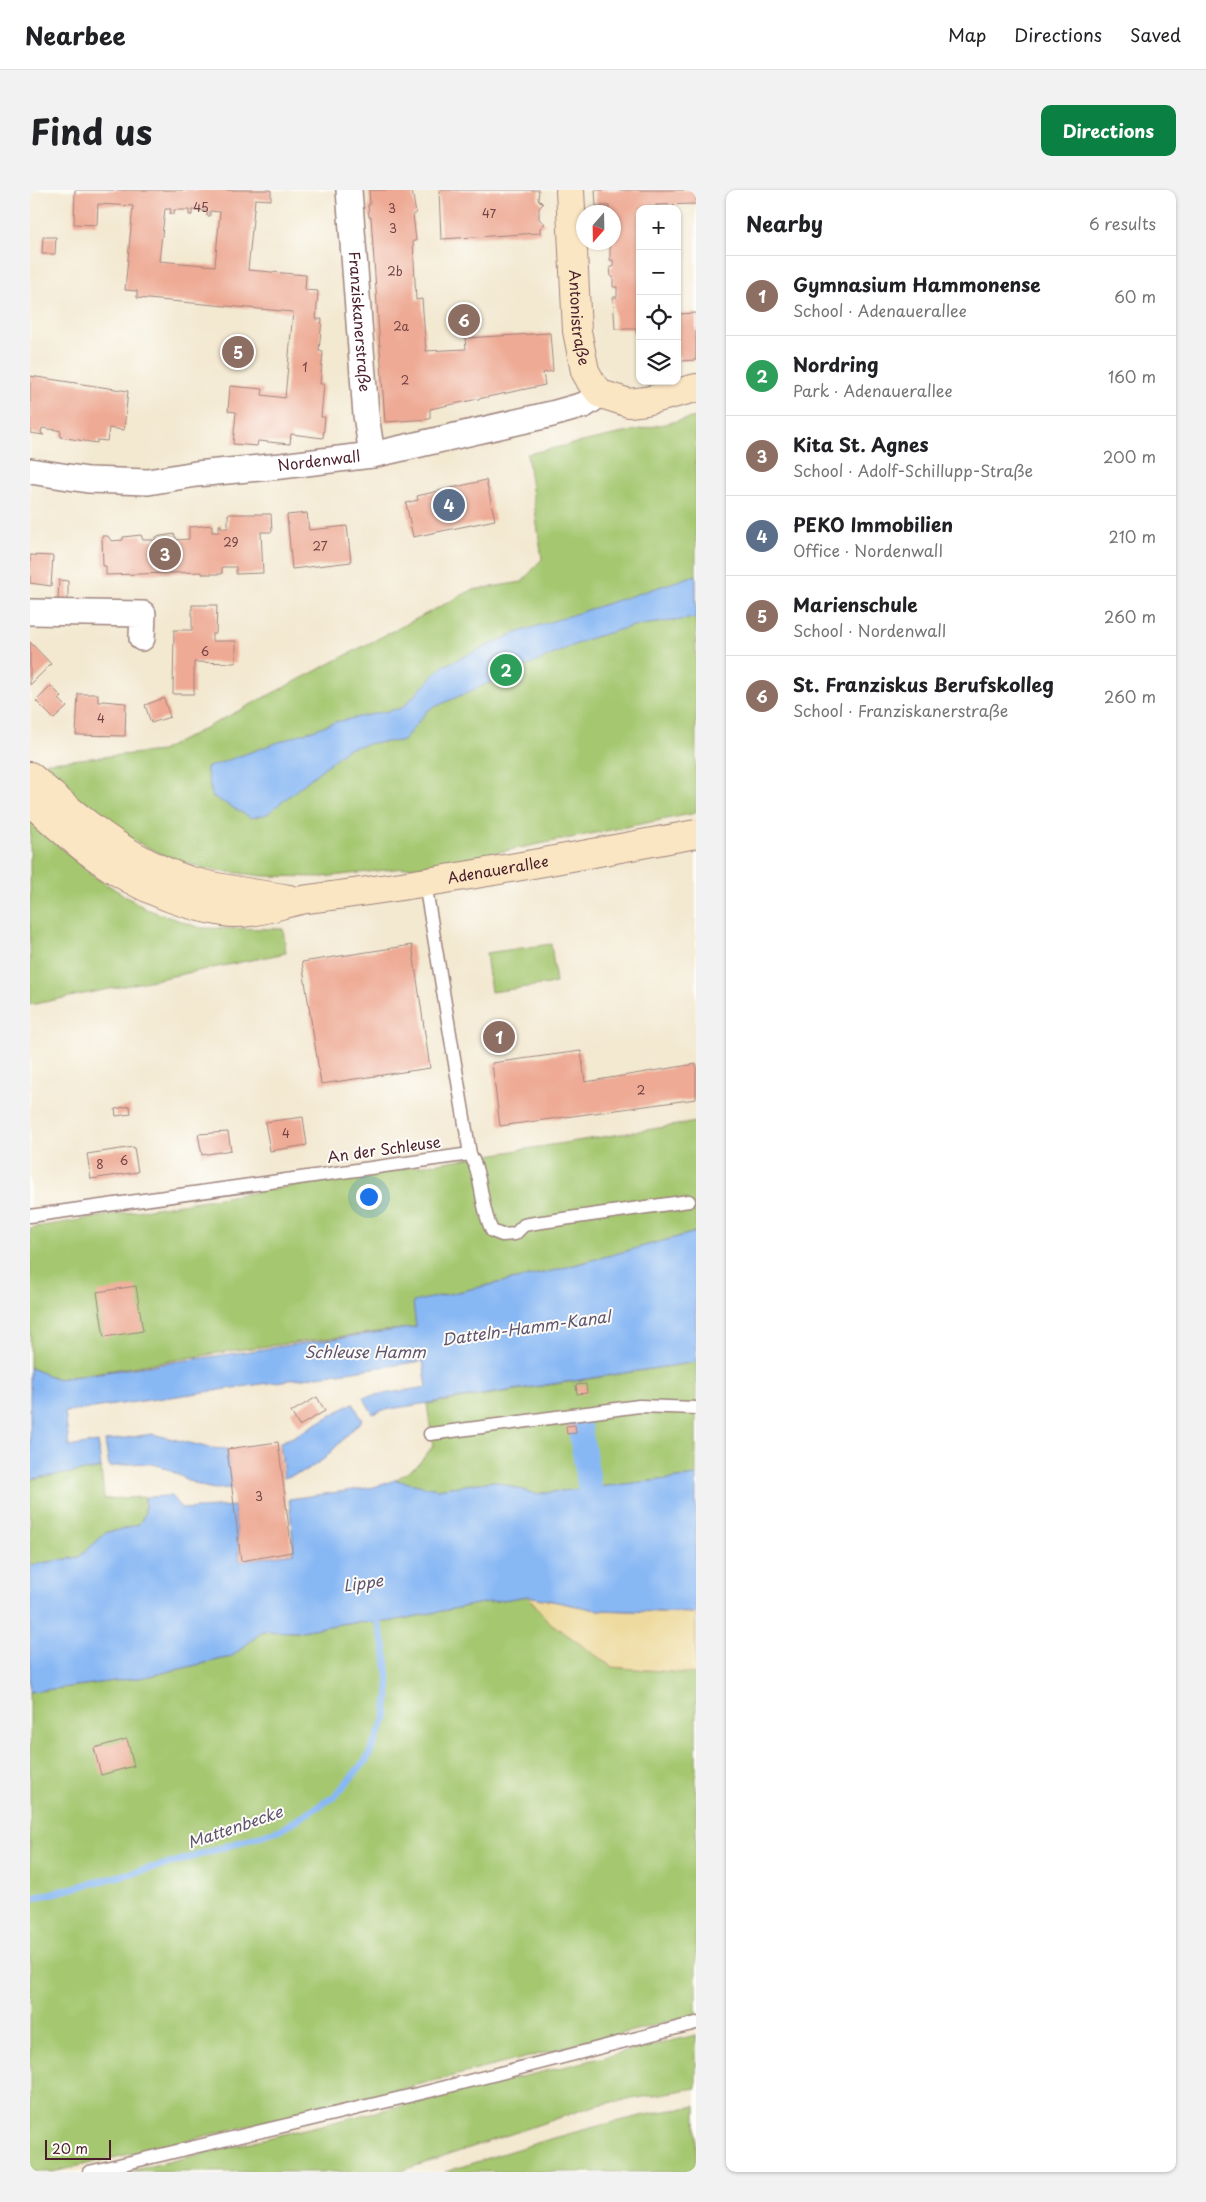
<!DOCTYPE html>
<html lang="en">
<head>
<meta charset="utf-8">
<style>
  :root { --surface:#fff; --page:#f2f2f2; --text:#202124; --muted:#757577; --line:#e0e0e0; --accent:#0b8043 }
  body { margin:0; font-family:"Playpen Sans",sans-serif; background:var(--page); color:var(--text) }
  .controls { position:absolute; right:15px; top:15px; display:grid; overflow:hidden; border-radius:10px; box-shadow:0 1px 4px #0004 }
  .controls button { width:45px; height:45px; display:grid; place-items:center; padding:0; border:0; border-bottom:1px solid var(--line); background:var(--surface); color:var(--text); font:25px sans-serif }
  .compass { position:absolute; left:546px; top:15px; width:45px; height:45px; border-radius:50%; background:var(--surface); box-shadow:0 1px 4px #0004; rotate:200deg }
  .scale { position:absolute; left:15px; bottom:12px; width:66px; box-sizing:border-box; padding-left:5px; border:2px solid #4a1f2b; border-top:0; font-size:14px; line-height:18px; white-space:nowrap; color:#4a1f2b; -webkit-text-stroke:4px #fdfcf7; paint-order:stroke }
  .you { position:absolute; left:338px; top:1006px; width:18px; height:18px; margin:-12px; border:4px solid #fff; border-radius:50%; background:#1a73e8; box-shadow:0 0 0 8px #1a73e833 }
  .badge { display:grid; place-items:center; width:32px; height:32px; border-radius:50%; background:var(--accent); color:#fff; font-size:16px; font-weight:700 }
  .pin { position:absolute; translate:-50% -50%; border:2px solid #fff; box-shadow:0 1px 5px #0006 }
  .list { margin:0; padding:0; list-style:none }
  h2 { display:flex; justify-content:space-between; align-items:center; height:65px; margin:0; padding:0 20px; font-size:21px }
  h2 small { font-size:16px; font-weight:400; color:var(--muted) }
  .list li { display:grid; grid-template-columns:32px 1fr auto; gap:15px; align-items:center; box-sizing:border-box; height:80px; padding:0 20px; border-top:1px solid var(--line) }
  .list b { display:block; font-size:19px; white-space:nowrap }
  .list p { margin:0; font-size:16px; white-space:nowrap; color:var(--muted) }
  .list em { font-size:16px; font-style:normal; color:var(--muted) }
  .icon { flex:none; width:28px; height:28px; fill:none; stroke:currentColor; stroke-width:2; stroke-linecap:round; stroke-linejoin:round }
  .map { position:relative; flex:none; width:666px; height:1982px; overflow:hidden; border-radius:10px }
  header { display:flex; align-items:center; gap:30px; box-sizing:border-box; height:70px; padding:0 25px; background:var(--surface); border-bottom:1px solid var(--line) }
  header strong { font-size:24px }
  nav { display:flex; gap:28px; margin-inline-start:auto; font-size:18px }
  .intro { display:flex; align-items:center; justify-content:space-between; box-sizing:border-box; height:120px; padding:0 30px }
  h1 { margin:0; font-size:35px }
  .button { padding:12px 22px; border-radius:10px; background:var(--accent); color:#fff; font-size:18px; font-weight:700 }
  main { display:flex; gap:30px; padding:0 30px }
  aside { flex:1; background:var(--surface); border-radius:10px; box-shadow:0 1px 4px #0004 }
  .map>svg:first-child { display:block }
  .green { fill:#a5c770; stroke:#78734e }
  .sand { fill:#eeda9e; stroke:#9c7c64 }
  .water { fill:#88b8f4; stroke:#696c90 }
  .lines { fill:none; stroke-linecap:round; stroke-linejoin:round }
  .stream { stroke:#88b8f4; stroke-width:7 }
  .canal { stroke:#88b8f4; stroke-width:24 }
  .building { fill:#eeaa94; fill-rule:evenodd }
  .lane-casing { stroke:#9e847e; stroke-width:15 }
  .street-casing { stroke:#9e847e; stroke-width:28 }
  .secondary-casing { stroke:#9e847e; stroke-width:30 }
  .lane { stroke:#fff; stroke-width:12 }
  .street { stroke:#fff; stroke-width:25 }
  .secondary { stroke:#fbe6c4; stroke-width:28 }
  .labels { text-anchor:middle; stroke-width:4; stroke-linejoin:round; paint-order:stroke }
  .number-label { font-size:12px; fill:#734245 }
  .street-label { font-size:15px; fill:#4a1f2b; stroke:#fdfcf7 }
  .water-label { font-size:16px; font-style:italic; fill:#605571; stroke:#fdfcf7 }
</style>
</head>
<body>
<header>
<strong>Nearbee</strong>
<nav><a>Map</a><a>Directions</a><a>Saved</a></nav>
</header>
<div class="intro"><h1>Find us</h1><a class="button">Directions</a></div>
<main>
<div class="map">
<svg width="666" height="1982" viewBox="0 0 666 1982">
  <rect width="100%" height="100%" fill="#fdfcf7"/>
  <filter id="ink" filterUnits="userSpaceOnUse"><feTurbulence type="fractalNoise" baseFrequency=".02" numOctaves="2"/><feDisplacementMap in="SourceGraphic" scale="10" xChannelSelector="R" yChannelSelector="G"/><feConvolveMatrix kernelMatrix="1 2 1 2 8 2 1 2 1" color-interpolation-filters="sRGB"/></filter>
  <filter id="wash" filterUnits="userSpaceOnUse"><feTurbulence type="fractalNoise" baseFrequency=".0096" numOctaves="4" result="noise"/><feDisplacementMap in="SourceGraphic" scale="20" xChannelSelector="R" yChannelSelector="G"/><feGaussianBlur stdDeviation="1.12" result="paint"/><feColorMatrix in="noise" values="0 0 0 0 0 0 0 0 0 0 0 0 0 0 0 0 0 1.4 0 .05"/><feComposite in="paint" operator="in"/></filter>
  <g filter="url(#wash)">
    <rect width="100%" height="100%" fill="#f3e8d0"/>
    <g class="green">
      <polygon points="666,227 666,623 409,674 293,687 233,686 174,679 133,665 79,638 0,574 131,561 442,400 492,392 512,369 497,264"/>
      <polygon points="0,627 19,647 62,685 116,719 171,738 253,739 256,763 0,815"/>
      <polygon points="521,754 526,793 461,802 456,763"/>
      <polygon points="666,932 666,1042 522,1081 384,1112 386,1137 207,1160 27,1189 0,1178 0,1038"/>
      <polygon points="666,1172 666,1286 505,1304 464,1291 407,1299 365,1290 386,1277 403,1256 397,1214"/>
      <polygon points="71,1278 74,1309 115,1307 115,1324 109,1334 95,1339 77,1343 49,1367 0,1375 0,1289"/>
      <polygon points="498,1406 518,1431 582,1477 666,1484 666,1825 303,1916 23,1982 0,1982 0,1502 115,1487 201,1467 233,1441 266,1442 316,1433 357,1432 447,1414"/>
      <polygon points="666,1845 666,1898 567,1915 368,1982 96,1982"/>
      <path d="M666,1916v66h-251c83,-27 165,-53 251,-66z"/>
    </g>
    <polygon class="sand" points="498,1406 567,1420 666,1423 666,1484 582,1477 518,1431"/>
    <g class="water">
      <polygon points="666,385 666,428 603,436 558,449 398,520 373,551 342,553 317,559 237,624 221,628 182,606 176,578 305,532 372,518 413,476 486,443"/>
      <polygon points="666,1042 666,1172 353,1220 343,1224 333,1207 397,1197 393,1171 35,1222 39,1257 68,1252 71,1278 0,1289 0,1178 28,1189 386,1137 383,1112 522,1081"/>
      <polygon points="323,1213 332,1230 294,1269 276,1281 254,1288 250,1252 263,1247"/>
      <path d="M122,1244l58,14 17,1 5,39c-8,0 -16,2 -23,0 -21,-4 -37,-20 -57,-24 -14,-2 -29,1 -43,3l-4,-26z"/>
      <polygon points="666,1286 666,1423 567,1420 498,1406 447,1414 357,1432 316,1433 266,1442 233,1441 201,1467 115,1487 0,1502 0,1375 49,1367 77,1342 95,1339 109,1334 115,1324 115,1307 141,1306 152,1319 204,1316 210,1371 264,1363 259,1309 344,1297 365,1290 407,1299 464,1291 505,1304"/>
    </g>
    <g class="lines">
      <polyline class="stream" points="0,1709 153,1670 252,1639 305,1606 337,1569 356,1528 359,1497 355,1458 346,1426"/>
      <polyline class="canal" points="550,1239 560,1299"/>
    </g>
    <g id="blocks">
      <g class="building">
        <path d="M45,0h196v10l-16,-1 -7,71 58,5 -1,15 13,1 -2,28h6l-3,32 4,1 -3,32h4l-3,33h4l-2,21 -32,-4 -1,10 -32,-3 -1,5 -24,-2 3,-32 -8,-1 2,-25 33,3 -1,6 23,3 8,-86 -156,-14v-7l-12,-1 8,-84 -35,-2 -1,21 -23,-1zM135,19h6l-1,5h4v-4h15v5h3v-5l15,1v5h3v-5l10,1 -5,54 -56,-5z"/>
        <polygon points="339,0 382,0 386,24 383,24 386,51 383,51 386,110 392,109 396,161 436,159 435,148 520,143 523,181 513,183 515,195 400,219 400,229 355,232 341,27 339,27 338,15 340,15"/>
        <polygon points="409,0 509,0 508,9 513,14 509,18 509,29 515,34 510,38 510,43 411,49"/>
        <polygon points="565,0 666,0 666,14 626,15 626,19 610,19 610,144 606,144 606,139 585,139 583,107 587,107 587,97 583,97 583,87 581,87 580,77 583,77 583,70 580,70 580,52 584,52 584,22 579,22 579,16 566,16"/>
        <polygon points="13,47 26,47 25,64 12,64"/>
        <polygon points="647,119 649,119 649,124 666,123 666,170 650,171 650,165 647,165"/>
        <polygon points="0,186 98,201 94,240 79,238 77,251 67,250 67,253 30,247 31,241 27,240 12,238 11,243 14,245 0,243"/>
        <polygon points="456,290 465,330 383,347 376,313 388,310 387,306"/>
        <polygon points="277,323 279,340 317,336 321,372 262,379 257,325"/>
        <polygon points="198,324 241,324 242,342 231,342 233,383 206,384 206,377 192,377 192,384 172,384 172,382 76,385 76,376 73,376 72,346 78,346 81,351 93,350 93,347 111,345 113,350 126,350 126,347 144,344 147,350 159,349 159,336 161,337 182,335 182,342 189,342 189,335 191,335 191,338 198,338"/>
        <polygon points="0,365 23,366 21,396 0,393"/>
        <polygon points="29,390 38,391 38,411 28,410"/>
        <polygon points="162,415 187,415 186,444 182,444 182,451 206,451 206,473 164,472 164,504 143,504 144,440 162,440"/>
        <polygon points="0,452 21,474 0,495"/>
        <polygon points="21,496 32,507 29,509 37,517 24,529 6,511"/>
        <polygon points="48,504 68,504 68,512 72,512 72,511 96,513 95,546 46,545"/>
        <polygon points="134,508 140,527 121,533 115,515"/>
        <polygon points="382,755 400,878 291,894 272,772"/>
        <polygon points="551,861 555,892 666,874 666,909 470,936 462,873"/>
        <polygon points="100,916 101,924 86,926 85,919"/>
        <polygon points="273,927 277,955 240,961 235,932"/>
        <polygon points="198,942 201,960 172,965 168,944"/>
        <polygon points="104,957 108,982 61,989 57,964"/>
        <polygon points="106,1096 113,1141 74,1147 67,1102"/>
        <polygon points="556,1194 557,1203 547,1204 546,1195"/>
        <polygon points="287,1207 295,1221 269,1236 261,1222"/>
        <polygon points="545,1235 546,1243 537,1244 536,1236"/>
        <polygon points="248,1252 262,1362 211,1371 197,1259"/>
        <polygon points="97,1549 104,1576 71,1585 64,1558"/>
      </g>
    </g>
  </g>
  <g filter="url(#ink)">
    <use href="#blocks" fill-opacity="0" stroke="#9e847e" stroke-width="1"/>
    <g class="lines">
      <defs>
        <g id="lane">
          <path d="M395,693l45,271c13,23 10,53 22,77l10,4 13,-1 9,-9 11,-2 154,-22"/>
          <polyline points="0,1026 440,964"/>
          <polyline points="400,1244 609,1216 666,1218"/>
          <polyline points="59,1982 400,1901 666,1833"/>
        </g>
        <g id="street">
          <path id="s1" d="M319,0l17,225 6,40"/>
          <path id="s2" d="M0,281l58,9 60,2 48,-8 85,-8 91,-11 180,-41 32,-9 17,-11"/>
          <polyline points="0,422 113,424 112,448"/>
        </g>
        <g id="secondary">
          <path id="s3" d="M540,0l7,141 8,40 6,11 10,12 28,9 17,-2 50,-13"/>
          <path d="M0,586c47,42 97,84 158,104 33,10 68,13 101,19"/>
          <path id="s4" d="M0,611c57,54 113,98 193,111 30,5 56,-9 85,-13 130,-16 259,-41 388,-65"/>
        </g>
      </defs>
      <use href="#lane" class="lane-casing"/>
      <use href="#street" class="street-casing"/>
      <use href="#secondary" class="secondary-casing"/>
      <use href="#lane" class="lane"/>
      <use href="#street" class="street"/>
      <use href="#secondary" class="secondary"/>
    </g>
  </g>
  <g class="labels">
    <g class="number-label">
      <text x="171" y="22">45</text>
      <text x="362" y="23">3</text>
      <text x="459" y="28">47</text>
      <text x="363" y="43">3</text>
      <text x="365" y="86">2b</text>
      <text x="371" y="141">2a</text>
      <text x="275" y="182">1</text>
      <text x="375" y="195">2</text>
      <text x="201" y="357">29</text>
      <text x="290" y="361">27</text>
      <text x="175" y="466">6</text>
      <text x="71" y="533">4</text>
      <text x="611" y="905">2</text>
      <text x="256" y="948">4</text>
      <text x="94" y="975">6</text>
      <text x="70" y="979">8</text>
      <text x="229" y="1311">3</text>
    </g>
    <g class="street-label">
      <text dy="5" stroke="none"><textPath href="#s3" startOffset="128">Antonistraße</textPath></text>
      <text dy="5" stroke="none"><textPath href="#s1" startOffset="132">Franziskanerstraße</textPath></text>
      <text dy="5" stroke="none"><textPath href="#s2" startOffset="291">Nordenwall</textPath></text>
      <text dy="5" stroke="none"><textPath href="#s4" startOffset="505">Adenauerallee</textPath></text>
      <text transform="translate(354 960) rotate(-8)" y="5">An der Schleuse</text>
    </g>
    <g class="water-label">
      <text transform="translate(496 1138) rotate(-8)" y="6">Datteln-Hamm-Kanal</text>
      <text x="335" y="1168">Schleuse Hamm</text>
      <text transform="translate(333 1393) rotate(-8)" y="6">Lippe</text>
      <text transform="translate(205 1637) rotate(-19)" y="6">Mattenbecke</text>
    </g>
  </g>
</svg>
<div class="controls">
<button>+</button>
<button>−</button>
<button><svg class="icon" aria-label="locate" viewBox="0 0 24 24"><circle cx="12" cy="12" r="6"/><path d="M12 2v4M12 18v4M2 12h4M18 12h4"/></svg></button>
<button><svg class="icon" aria-label="layers" viewBox="0 0 24 24"><path d="M12 4l9 5-9 5-9-5zM3 14l9 5 9-5"/></svg></button>
</div>
<svg class="compass" viewBox="-18 -18 36 36"><path d="M0-13l5 13h-10z" fill="#e53935"/><path d="M0 13l5-13h-10z" fill="#757577"/></svg>
<div class="scale">20 m</div>
<div class="you"></div>
<div class="pin badge" style="left:469px;top:847px;background:#8d6e63">1</div>
<div class="pin badge" style="left:476px;top:480px;background:#2e9e5b">2</div>
<div class="pin badge" style="left:135px;top:364px;background:#8d6e63">3</div>
<div class="pin badge" style="left:419px;top:315px;background:#5c6f8a">4</div>
<div class="pin badge" style="left:208px;top:162px;background:#8d6e63">5</div>
<div class="pin badge" style="left:434px;top:130px;background:#8d6e63">6</div>
</div>
<aside>
<h2>Nearby<small>6 results</small></h2>
<ul class="list">
<li><span class="badge" style="background:#8d6e63">1</span><div><b>Gymnasium Hammonense</b><p>School · Adenauerallee</p></div><em>60 m</em></li>
<li><span class="badge" style="background:#2e9e5b">2</span><div><b>Nordring</b><p>Park · Adenauerallee</p></div><em>160 m</em></li>
<li><span class="badge" style="background:#8d6e63">3</span><div><b>Kita St. Agnes</b><p>School · Adolf-Schillupp-Straße</p></div><em>200 m</em></li>
<li><span class="badge" style="background:#5c6f8a">4</span><div><b>PEKO Immobilien</b><p>Office · Nordenwall</p></div><em>210 m</em></li>
<li><span class="badge" style="background:#8d6e63">5</span><div><b>Marienschule</b><p>School · Nordenwall</p></div><em>260 m</em></li>
<li><span class="badge" style="background:#8d6e63">6</span><div><b>St. Franziskus Berufskolleg</b><p>School · Franziskanerstraße</p></div><em>260 m</em></li>
</ul>
</aside>
</main>
</body>
</html>
